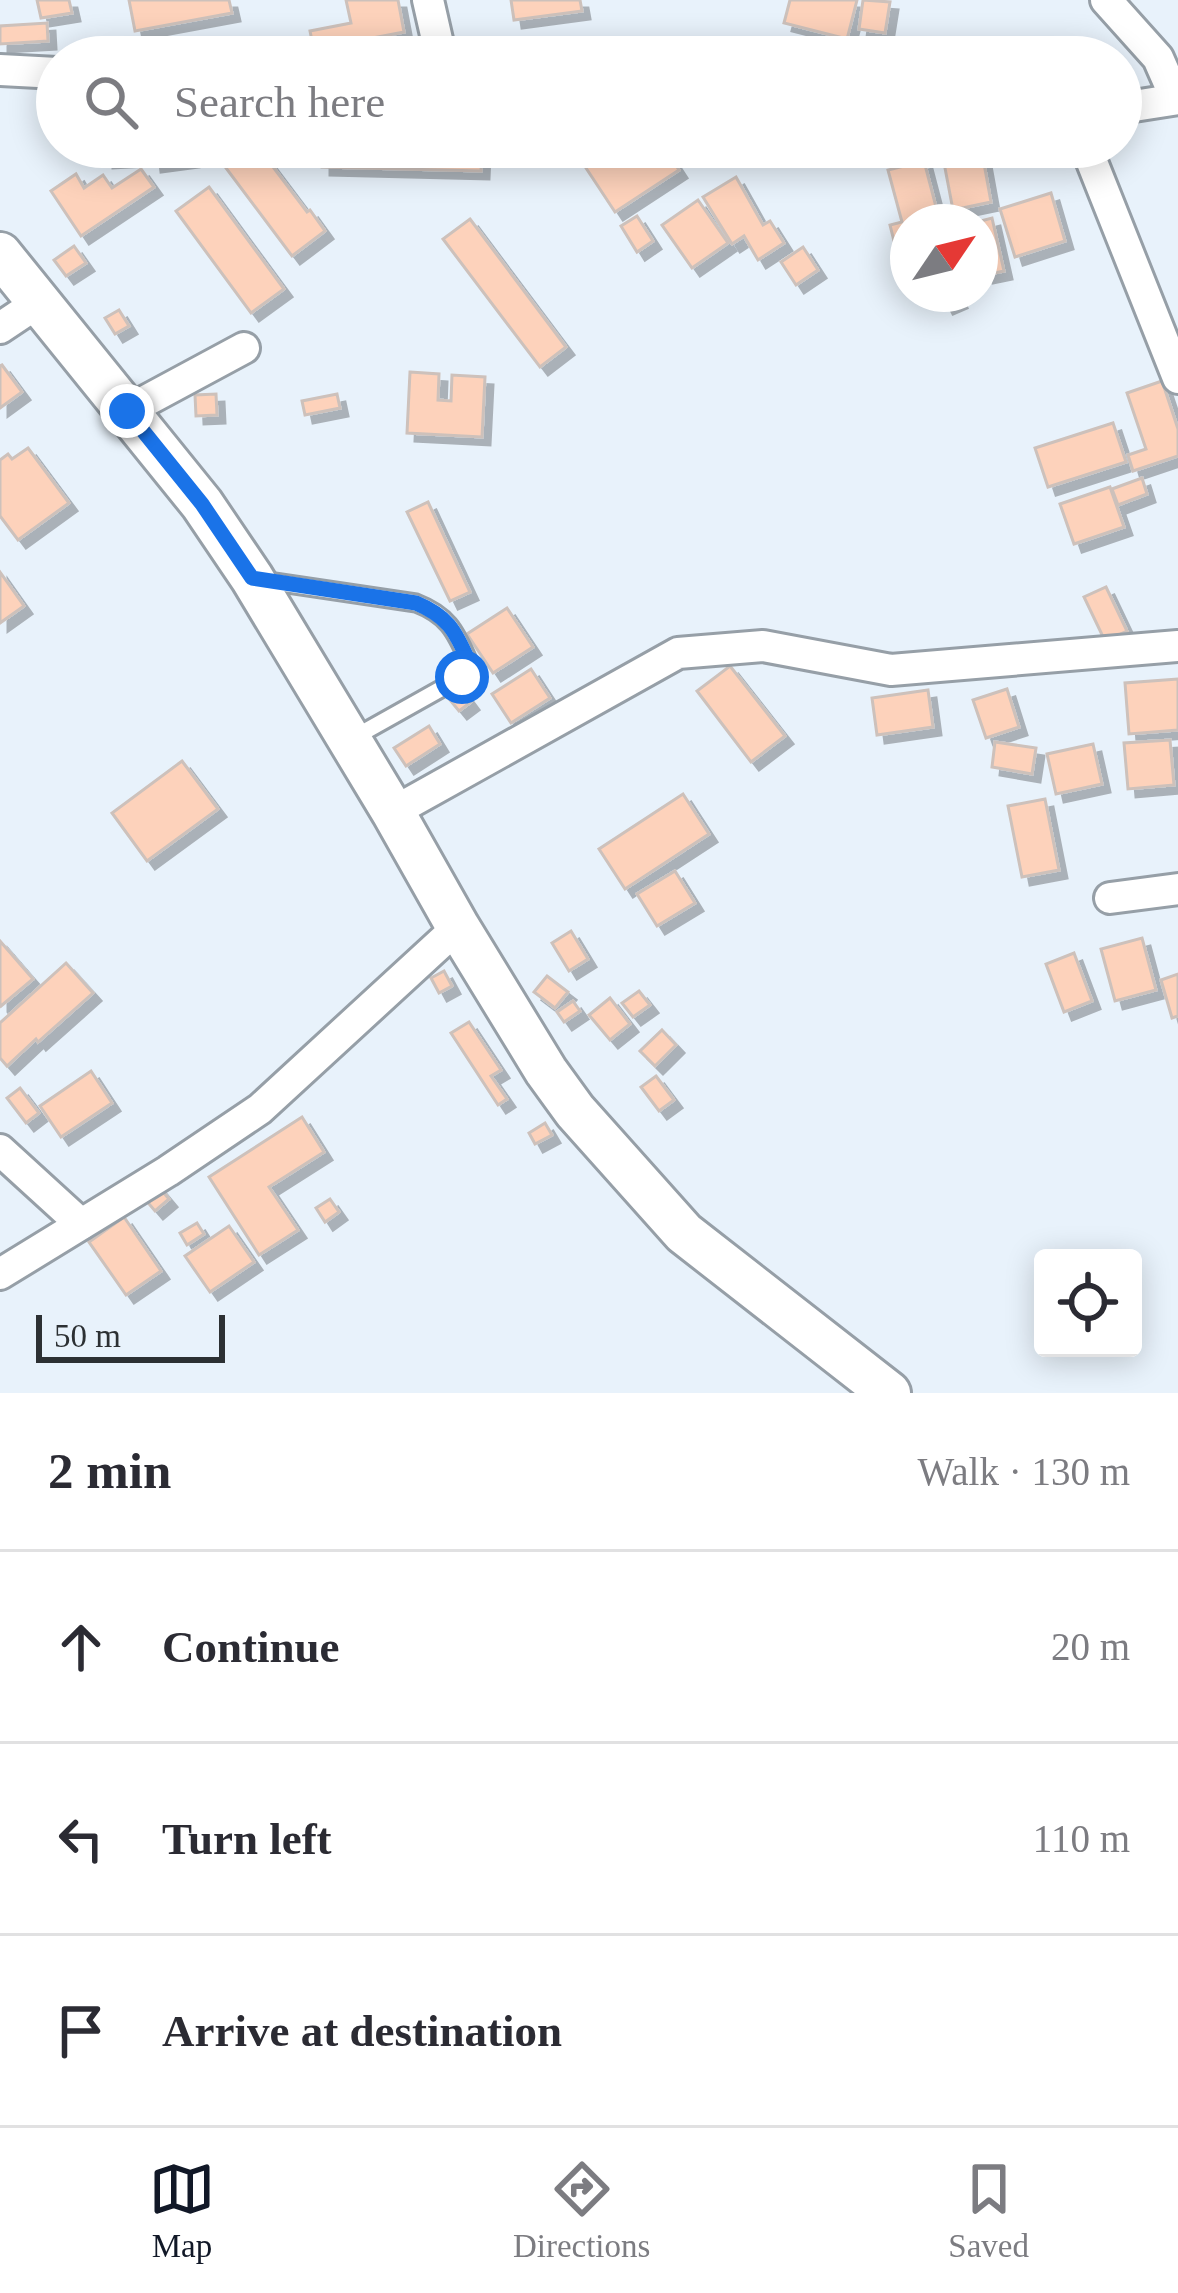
<!DOCTYPE html>
<html lang="en">
<head>
<meta charset="utf-8">
<style>
  :root { --surface:#fff; --page:#f7f7f7; --text:#2b2b33; --muted:#7c7c81; --line:#e1e1e2; --accent:#111827 }
  body { margin:0; font-family:Georgia,serif; background:var(--page); color:var(--text) }
  .controls { position:absolute; right:36px; bottom:36px; display:grid; overflow:hidden; border-radius:12px; box-shadow:0 6px 30px #0003 }
  .controls button { width:108px; height:108px; display:grid; place-items:center; padding:0; border:0; border-bottom:3px solid var(--line); background:var(--surface); color:var(--text); font:60px sans-serif }
  .compass { position:absolute; left:890px; top:204px; width:108px; height:108px; border-radius:50%; background:var(--surface); box-shadow:0 6px 30px #0003; rotate:55deg }
  .scale { position:absolute; left:36px; bottom:30px; width:189px; box-sizing:border-box; padding-left:12px; border:6px solid #2c3033; border-top:0; font-size:33px; line-height:42px; white-space:nowrap; color:#2c3033; -webkit-text-stroke:9px #e8f2fb; paint-order:stroke }
  .stop { position:absolute; width:36px; height:36px; margin:-27px; border:9px solid #1a73e8; border-radius:50%; background:#fff }
  .stop.end { background:#1a73e8; border-color:#fff; box-shadow:0 3px 12px #0008 }
  .list { margin:0; padding:0; list-style:none }
  h2 { display:flex; justify-content:space-between; align-items:center; height:156px; margin:0; padding:0 48px; font-size:51px }
  h2 small { font-size:39px; font-weight:400; color:var(--muted) }
  .list li { display:grid; grid-template-columns:78px 1fr auto; gap:36px; align-items:center; box-sizing:border-box; height:192px; padding:0 48px; border-top:3px solid var(--line) }
  .list b { display:block; font-size:45px; white-space:nowrap }
  .list em { font-size:39px; font-style:normal; color:var(--muted) }
  .icon { flex:none; width:66px; height:66px; fill:none; stroke:currentColor; stroke-width:2; stroke-linecap:round; stroke-linejoin:round }
  .map { position:relative; flex:none; width:1178px; height:1393px; overflow:hidden }
  .search { position:absolute; background:var(--surface); box-shadow:0 6px 30px #0003; left:36px; right:36px; top:36px; height:132px; display:flex; align-items:center; gap:30px; box-sizing:border-box; padding:0 42px; border-radius:66px; color:var(--muted); font-size:45px }
  .sheet { height:732px; background:var(--surface) }
  nav { display:flex; justify-content:space-around; align-items:center; box-sizing:border-box; height:168px; border-top:3px solid var(--line); background:var(--surface); font-size:33px; color:var(--muted) }
  nav a { display:grid; justify-items:center; gap:6px }
  nav .on { color:var(--accent) }
  .map>svg:first-child { display:block }
  .building { fill:#fdd2bb; stroke:#cdc1bb; stroke-width:3; filter:url(#shadow) }
  .lines { fill:none; stroke-linecap:round; stroke-linejoin:round }
  .lane-casing { stroke:#969fa7; stroke-width:21 }
  .street-casing { stroke:#969fa7; stroke-width:36 }
  .secondary-casing { stroke:#969fa7; stroke-width:48 }
  .lane { stroke:#fff; stroke-width:15 }
  .street { stroke:#fff; stroke-width:30 }
  .secondary { stroke:#fff; stroke-width:42 }
  .route { stroke:#1a73e8; stroke-width:15 }
</style>
</head>
<body>
<div class="map">
<svg width="1178" height="1393" viewBox="0 0 1178 1393">
  <defs>
    <filter id="shadow"><feDropShadow dx="8" dy="8" stdDeviation="0" flood-color="#0004"/></filter>
  </defs>
  <rect width="100%" height="100%" fill="#e8f2fb"/>
  <g class="building">
    <polygon points="37,0 69,0 72,13 41,18"/>
    <polygon points="129,0 229,0 232,13 135,31"/>
    <polygon points="346,0 398,0 404,32 352,42 354,49 315,56 310,31 351,23"/>
    <polygon points="511,0 580,0 582,11 514,20"/>
    <polygon points="790,0 857,0 847,39 784,23"/>
    <polygon points="863,0 890,2 885,33 859,29"/>
    <polygon points="47,23 48,41 0,44 0,26"/>
    <polygon points="105,147 139,147 139,158 105,160"/>
    <polygon points="151,147 189,147 191,159 153,164"/>
    <polygon points="237,147 258,147 307,212 310,210 325,231 292,256 220,160"/>
    <polygon points="322,147 482,147 481,171 322,167"/>
    <polygon points="613,147 664,147 679,170 615,212 584,165"/>
    <polygon points="941,147 981,147 991,202 953,210"/>
    <polygon points="924,161 940,222 908,222 908,255 898,257 890,225 902,222 888,170"/>
    <polygon points="141,169 154,187 81,236 51,191 76,174 84,188 103,175 112,188"/>
    <polygon points="736,177 763,225 770,221 784,243 758,260 744,236 732,244 703,197"/>
    <polygon points="209,187 284,289 251,313 176,211"/>
    <polygon points="1051,193 1065,241 1015,257 1000,209"/>
    <polygon points="698,200 728,243 692,268 662,225"/>
    <polygon points="637,216 653,241 637,252 621,226"/>
    <polygon points="992,218 1004,271 985,275 980,253 980,222 977,222"/>
    <polygon points="470,219 566,347 540,367 443,239"/>
    <polygon points="74,246 86,263 66,276 54,260"/>
    <polygon points="803,247 818,270 796,285 781,262"/>
    <polygon points="939,294 956,294 959,300 945,306"/>
    <polygon points="119,310 129,326 115,334 105,318"/>
    <polygon points="2,365 22,392 0,408 0,366"/>
    <polygon points="410,372 439,374 438,400 451,401 452,375 485,377 482,437 407,433"/>
    <polygon points="1162,381 1178,429 1178,456 1133,471 1128,455 1146,449 1127,393"/>
    <polygon points="216,394 217,415 196,416 195,395"/>
    <polygon points="337,394 340,408 305,415 302,401"/>
    <polygon points="1113,423 1126,462 1048,487 1035,448"/>
    <polygon points="28,448 69,503 18,540 0,516 0,460 8,454 12,459"/>
    <polygon points="1142,478 1147,494 1118,505 1112,489"/>
    <polygon points="1110,487 1124,527 1074,544 1060,504"/>
    <polygon points="428,502 470,592 450,601 407,512"/>
    <polygon points="0,572 24,606 0,623"/>
    <polygon points="1106,587 1127,631 1105,641 1084,597"/>
    <polygon points="507,608 533,647 493,673 467,634"/>
    <polygon points="730,666 785,736 751,762 697,691"/>
    <polygon points="531,669 550,698 511,723 492,694"/>
    <polygon points="1178,679 1178,730 1129,734 1125,683"/>
    <polygon points="1007,689 1019,727 986,738 973,700"/>
    <polygon points="462,690 471,702 459,711 450,700"/>
    <polygon points="928,690 933,727 877,735 872,698"/>
    <polygon points="429,726 440,744 406,766 394,748"/>
    <polygon points="1170,740 1174,785 1128,789 1124,743"/>
    <polygon points="995,742 1036,748 1032,774 992,767"/>
    <polygon points="1093,744 1102,784 1056,794 1047,754"/>
    <polygon points="182,761 218,809 147,861 112,813"/>
    <polygon points="683,794 709,834 625,889 599,849"/>
    <polygon points="1045,799 1059,870 1022,877 1008,806"/>
    <polygon points="675,871 695,903 657,926 637,894"/>
    <polygon points="571,931 588,959 569,971 552,943"/>
    <polygon points="1142,938 1156,990 1115,1001 1101,949"/>
    <polygon points="0,941 33,979 1,1006 0,1004"/>
    <polygon points="1074,953 1092,1001 1064,1012 1046,964"/>
    <polygon points="66,963 93,993 38,1042 36,1039 7,1066 0,1058 0,1023"/>
    <polygon points="444,971 452,986 439,993 431,978"/>
    <polygon points="1178,974 1178,1016 1172,1018 1161,980"/>
    <polygon points="547,976 568,992 555,1008 534,992"/>
    <polygon points="639,991 650,1005 633,1017 622,1003"/>
    <polygon points="610,998 630,1024 610,1040 589,1015"/>
    <polygon points="573,1001 580,1011 564,1022 557,1012"/>
    <polygon points="469,1022 501,1070 491,1076 507,1099 498,1105 451,1033"/>
    <polygon points="662,1030 676,1045 655,1066 640,1051"/>
    <polygon points="91,1071 112,1103 61,1137 40,1106"/>
    <polygon points="656,1076 674,1100 659,1111 641,1087"/>
    <polygon points="20,1088 39,1113 26,1123 7,1098"/>
    <polygon points="302,1117 324,1152 269,1187 298,1230 259,1255 209,1177"/>
    <polygon points="545,1123 552,1135 535,1144 529,1133"/>
    <polygon points="158,1186 169,1199 155,1211 144,1198"/>
    <polygon points="330,1199 339,1212 325,1222 316,1208"/>
    <polygon points="124,1217 161,1271 126,1295 89,1242"/>
    <polygon points="197,1223 204,1234 187,1245 180,1233"/>
    <polygon points="229,1226 254,1262 210,1292 185,1256"/>
  </g>
  <g class="lines">
    <defs>
      <path id="lane" d="M261,580l155,23c31,12 39,27 52,57l-6,17 -107,60"/>
      <g id="street">
        <polyline points="428,0 441,57"/>
        <polyline points="1106,0 1158,58 1176,99"/>
        <polyline points="0,70 57,73"/>
        <polyline points="1121,108 1178,99"/>
        <polyline points="1086,147 1178,378"/>
        <polyline points="0,328 39,302"/>
        <polyline points="127,411 244,348"/>
        <polyline points="393,812 678,653 763,646 891,670 1178,646"/>
        <polyline points="1110,898 1178,889"/>
        <polyline points="0,1150 81,1224"/>
        <polyline points="0,1274 168,1171 260,1109 458,927"/>
      </g>
      <polyline id="secondary" points="0,254 202,504 252,578 393,812 458,927 546,1071 575,1111 684,1233 889,1393"/>
    </defs>
    <use href="#lane" class="lane-casing"/>
    <use href="#street" class="street-casing"/>
    <use href="#secondary" class="secondary-casing"/>
    <use href="#lane" class="lane"/>
    <use href="#street" class="street"/>
    <use href="#secondary" class="secondary"/>
  </g>
  <g class="lines">
    <path class="route" d="M127,411l75,93 50,74 164,25c31,13 39,27 52,57l-6,17"/>
  </g>
</svg>
<div class="controls">
<button><svg class="icon" aria-label="locate" viewBox="0 0 24 24"><circle cx="12" cy="12" r="6"/><path d="M12 2v4M12 18v4M2 12h4M18 12h4"/></svg></button>
</div>
<svg class="compass" viewBox="-18 -18 36 36"><path d="M0-13l5 13h-10z" fill="#e53935"/><path d="M0 13l5-13h-10z" fill="#7c7c81"/></svg>
<div class="scale">50 m</div>
<div class="stop" style="left:462px;top:677px"></div>
<div class="stop end" style="left:127px;top:411px"></div>
<div class="search"><svg class="icon" aria-label="search" viewBox="0 0 24 24"><circle cx="10" cy="10" r="6"/><path d="M15 15l6 6"/></svg>Search here</div>
</div>
<section class="sheet">
<h2>2 min<small>Walk · 130 m</small></h2>
<ul class="list">
<li><svg class="icon" aria-label="ahead" viewBox="0 0 24 24"><path d="M12 20V5M6 11l6-6 6 6"/></svg><div><b>Continue</b></div><em>20 m</em></li>
<li><svg class="icon" aria-label="left" viewBox="0 0 24 24"><path d="M17 20v-9H6M10 6l-5 5 5 5"/></svg><div><b>Turn left</b></div><em>110 m</em></li>
<li><svg class="icon" aria-label="arrive" viewBox="0 0 24 24"><path d="M6 21V4h12l-3 4 3 4H6"/></svg><div><b>Arrive at destination</b></div></li>
</ul>
</section>
<nav>
<a class="on"><svg class="icon" aria-label="map" viewBox="0 0 24 24"><path d="M3 6l6-2 6 2 6-2v14l-6 2-6-2-6 2zM9 4v14M15 6v14"/></svg>Map</a>
<a><svg class="icon" aria-label="directions" viewBox="0 0 24 24"><path d="M12 3l9 9-9 9-9-9zM9 14v-3h6M13 9l2 2-2 2"/></svg>Directions</a>
<a><svg class="icon" aria-label="saved" viewBox="0 0 24 24"><path d="M7 4h10v16l-5-4-5 4z"/></svg>Saved</a>
</nav>
</body>
</html>
